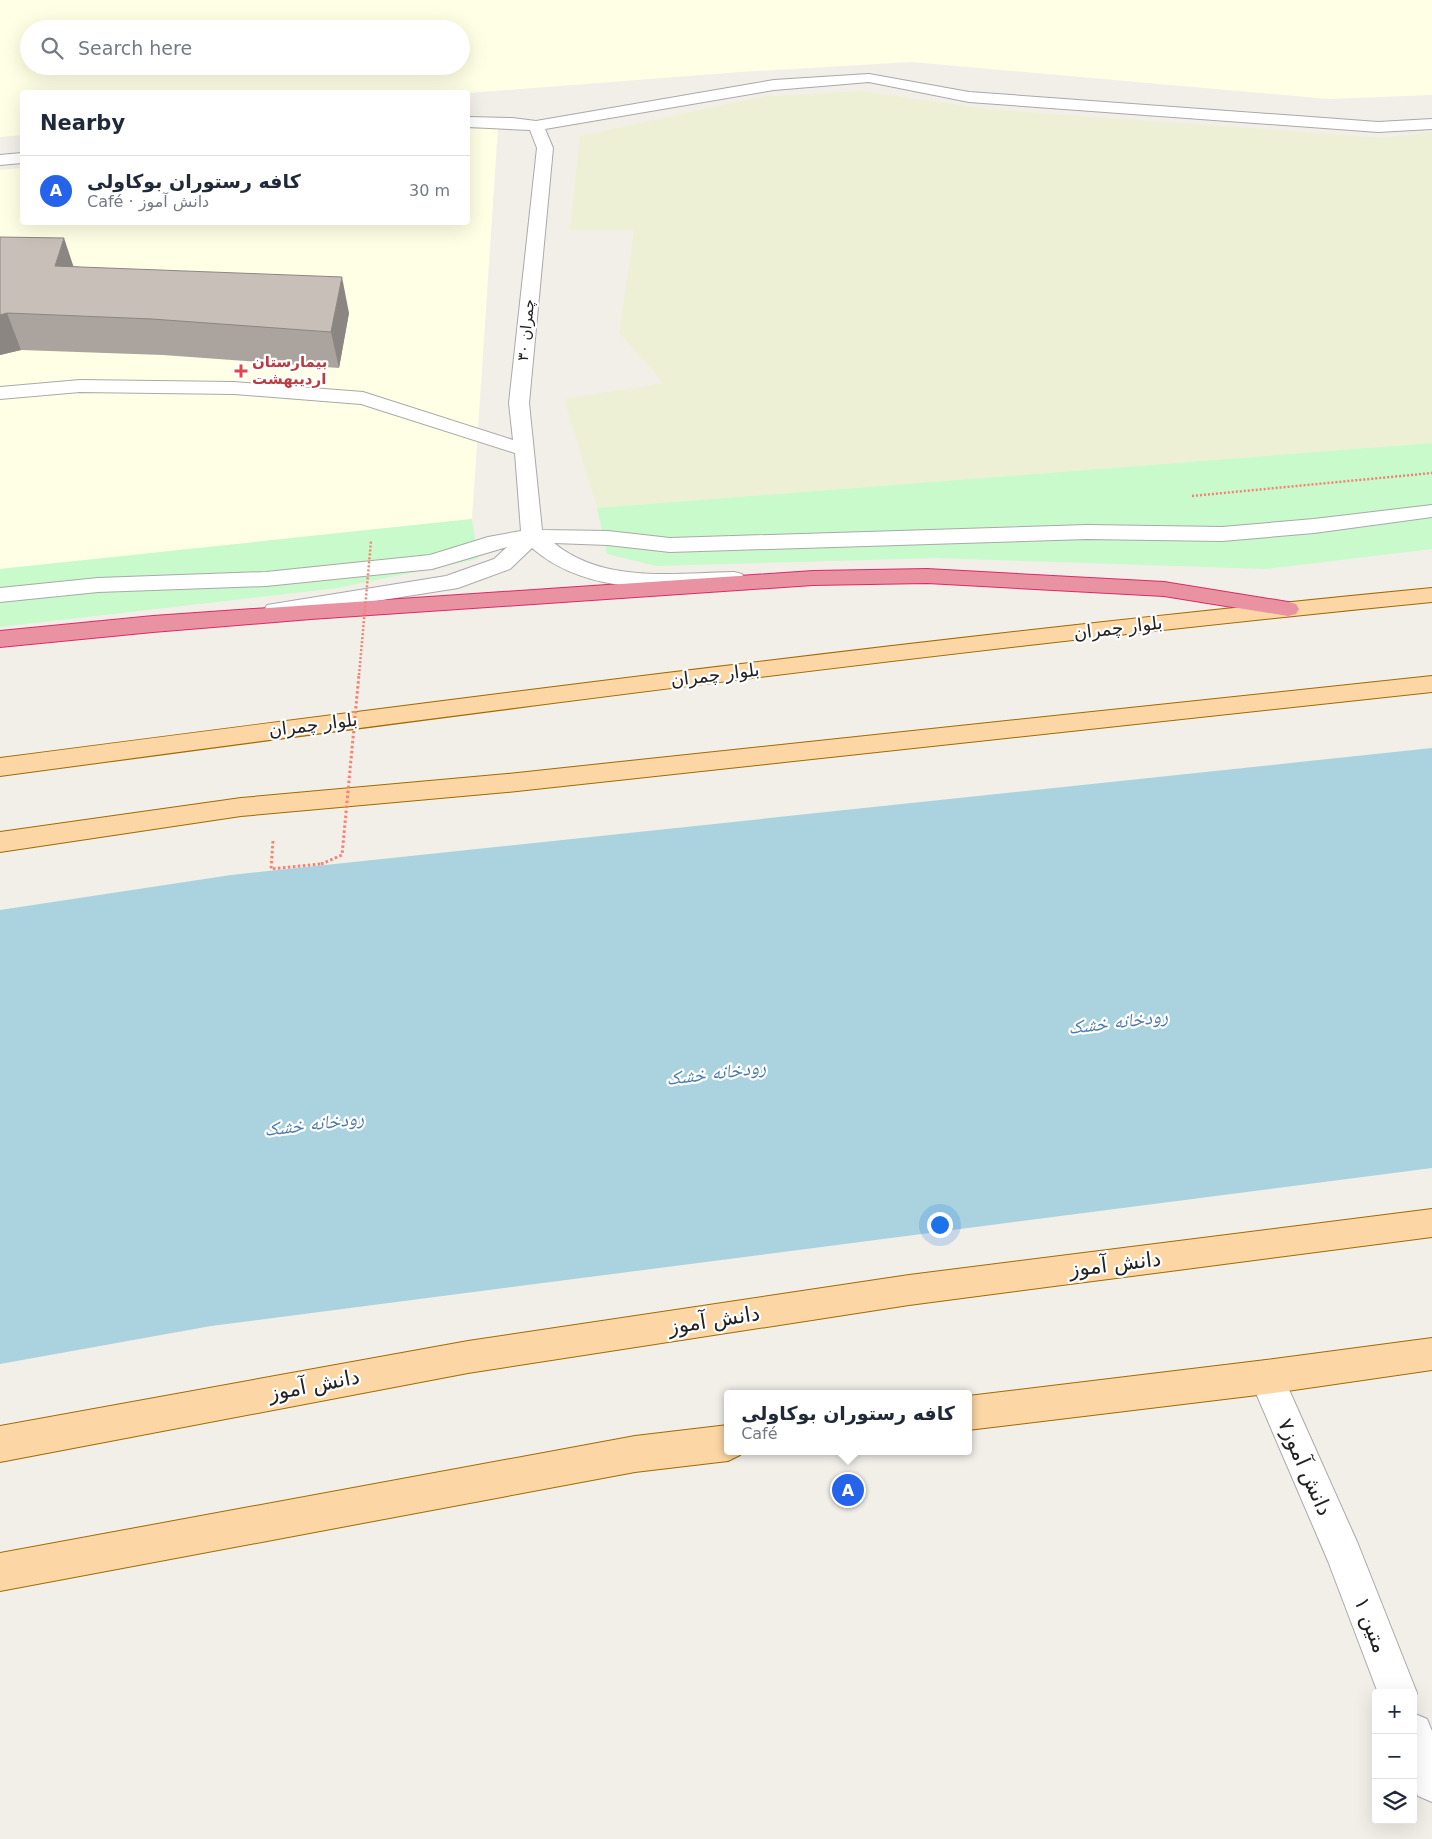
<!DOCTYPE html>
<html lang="en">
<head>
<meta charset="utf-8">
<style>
  :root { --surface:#fff; --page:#f2f2f3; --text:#1f2937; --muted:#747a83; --line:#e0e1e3; --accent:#2563eb }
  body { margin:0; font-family:"DejaVu Sans","Noto Naskh Arabic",sans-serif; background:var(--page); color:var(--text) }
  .controls { position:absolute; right:15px; bottom:15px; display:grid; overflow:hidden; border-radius:5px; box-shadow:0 5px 20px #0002 }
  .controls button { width:45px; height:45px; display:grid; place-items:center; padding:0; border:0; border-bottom:1px solid var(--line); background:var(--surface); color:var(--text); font:25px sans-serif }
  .you { position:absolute; left:939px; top:1224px; width:18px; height:18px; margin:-12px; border:4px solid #fff; border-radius:50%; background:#1a73e8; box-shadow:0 0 0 8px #1a73e833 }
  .badge { display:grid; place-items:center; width:32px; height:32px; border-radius:50%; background:var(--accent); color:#fff; font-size:16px; font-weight:700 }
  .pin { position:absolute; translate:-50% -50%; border:2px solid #fff; box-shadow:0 1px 5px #0006 }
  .popup { position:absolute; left:724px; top:1390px; width:248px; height:65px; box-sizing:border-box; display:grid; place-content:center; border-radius:5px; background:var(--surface); filter:drop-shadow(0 1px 4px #0005); font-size:16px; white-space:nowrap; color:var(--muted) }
  .popup b { font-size:19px; color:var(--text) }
  .popup::after { content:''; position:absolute; left:50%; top:100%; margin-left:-10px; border:10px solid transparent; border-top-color:var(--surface) }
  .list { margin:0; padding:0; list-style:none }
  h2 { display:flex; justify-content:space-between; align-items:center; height:65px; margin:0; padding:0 20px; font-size:21px }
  h2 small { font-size:16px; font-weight:400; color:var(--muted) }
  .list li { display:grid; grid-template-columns:32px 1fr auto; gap:15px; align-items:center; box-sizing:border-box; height:70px; padding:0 20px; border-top:1px solid var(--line) }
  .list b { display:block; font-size:19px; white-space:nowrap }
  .list p { margin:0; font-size:16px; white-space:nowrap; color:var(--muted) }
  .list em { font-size:16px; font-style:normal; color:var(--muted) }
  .icon { flex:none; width:28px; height:28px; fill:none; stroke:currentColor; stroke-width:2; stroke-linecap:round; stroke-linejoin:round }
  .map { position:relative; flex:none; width:1432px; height:1839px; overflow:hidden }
  .search { position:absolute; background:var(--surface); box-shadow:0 5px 20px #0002; left:20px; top:20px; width:450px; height:55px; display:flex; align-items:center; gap:12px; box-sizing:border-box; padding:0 18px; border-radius:28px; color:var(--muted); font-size:19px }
  .panel { position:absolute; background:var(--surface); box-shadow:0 5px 20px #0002; left:20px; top:90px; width:450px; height:135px; border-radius:5px }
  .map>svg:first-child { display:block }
  .education { fill:#ffffe5; fill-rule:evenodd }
  .farmland { fill:#eef0d5 }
  .park { fill:#c8facc }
  .water { fill:#aad3df }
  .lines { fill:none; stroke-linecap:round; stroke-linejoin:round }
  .minor-casing { stroke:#a9a9a9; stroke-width:2 }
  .major-casing { stroke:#a06b00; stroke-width:2 }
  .highway-casing { stroke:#dc2a67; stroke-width:2 }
  .path-far1 { stroke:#fa8072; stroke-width:2.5; stroke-dasharray:2 2; stroke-linecap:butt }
  .path { stroke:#fa8072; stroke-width:3; stroke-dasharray:2.5 2.5; stroke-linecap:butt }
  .minor { fill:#fff; fill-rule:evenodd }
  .major { fill:#fcd6a4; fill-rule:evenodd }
  .highway { fill:#e892a2; fill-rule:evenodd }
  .path-bridge-far1 { stroke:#fa8072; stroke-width:2.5; stroke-dasharray:2 2; stroke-linecap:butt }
  .path-bridge { stroke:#fa8072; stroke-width:3; stroke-dasharray:2.5 2.5; stroke-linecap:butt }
  .wall { fill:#aba49e }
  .shaded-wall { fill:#8b8681 }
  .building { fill:#c7bfb8; stroke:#8b8681 }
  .health-dot { fill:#e0444e; stroke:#fff; stroke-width:2 }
  .labels { text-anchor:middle; stroke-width:4.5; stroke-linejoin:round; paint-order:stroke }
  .far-street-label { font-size:15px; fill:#222; stroke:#fff }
  .far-health-label { font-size:15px; font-weight:bold; fill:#be3a42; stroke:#fff; text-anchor:start }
  .street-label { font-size:18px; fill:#222; stroke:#fff }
  .water-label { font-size:19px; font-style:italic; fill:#4a7aab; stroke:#fff }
  .near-street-label { font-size:21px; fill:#222; stroke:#fff }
</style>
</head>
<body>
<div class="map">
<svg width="1432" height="1839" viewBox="0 0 1432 1839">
  <rect width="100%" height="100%" fill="#f2efe9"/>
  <g class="education">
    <path d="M0,0h1432v95l-103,4 -417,-37 -172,10 -272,21 -446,-1v43l-22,2zM29,29h432v37h-432z"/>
    <polygon points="498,127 472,519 0,569 0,170 22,168 22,222 468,222 468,129"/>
  </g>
  <polygon class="farmland" points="860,91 986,109 1385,138 1432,132 1432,443 597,508 564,399 663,383 619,333 634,230 570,230 580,136 759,97"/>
  <g class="park">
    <polygon points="1432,443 1432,549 1265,569 935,558 656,566 607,554 597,508"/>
    <polygon points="472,519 478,559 338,588 0,627 0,569"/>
  </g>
  <polygon class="water" points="1432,748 1432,1168 211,1326 0,1364 0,910 231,875"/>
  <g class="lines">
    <defs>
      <g id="minor">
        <path d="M869,74l100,18 409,30 54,-3v10l-54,3 -409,-30 -100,-20 -95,8 -229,39 8,19 -24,255 13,127 66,1 62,7 417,-13 135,2 92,-8 118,-14v12l-118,16 -92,8 -135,-2 -417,13 -62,-7 -54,-2c50,41 120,30 180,29l8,2 3,5 -3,5 -8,2c-70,1 -145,11 -202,-38l-22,21 -52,19 -183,29 -8,-2 -3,-5 3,-5 179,-29 48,-17 13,-12 -75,22 -166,17 -168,6 -98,10v-14l98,-10 168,-6 164,-17 58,-18 33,-6 -6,-78 -154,-49 -127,-10 -154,-2 -80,7v-12l80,-7 154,2 129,10 150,48 -4,-37 28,-255 -7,-18 -62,-3v-10l44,1 24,3 238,-41z"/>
        <polygon points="22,153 22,163 0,165 0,155"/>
        <polygon points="1266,1360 1278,1365 1358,1544 1417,1693 1413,1703 1413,1693 1378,1693 1328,1561 1249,1377 1254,1365"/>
        <polygon points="1413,1713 1427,1719 1432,1731 1432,1802 1418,1796 1413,1785"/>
      </g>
      <g id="major">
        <path d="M1432,588v14c-479,47 -955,110 -1432,174v-18c477,-62 954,-124 1432,-170z"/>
        <polygon points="1432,676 1432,692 507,792 241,816 0,852 0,832 241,798 507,774"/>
        <polygon points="1432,1209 1432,1237 909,1305 468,1373 0,1462 0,1426 468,1341 909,1275"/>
        <polygon points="1432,1338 1432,1370 1266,1394 968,1430 968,1396 1266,1360"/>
        <polygon points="728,1425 728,1451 742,1451 740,1455 728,1461 635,1472 0,1591 0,1553 635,1436"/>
      </g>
      <polygon id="highway" points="927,569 1164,582 1288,602 1296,604 1299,609 1296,614 1288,616 1164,596 927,583 813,585 311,619 153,632 0,647 0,631 153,616 311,605 813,571"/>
    </defs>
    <use href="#minor" class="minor-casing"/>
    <use href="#major" class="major-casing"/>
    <use href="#highway" class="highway-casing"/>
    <polyline class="path-far1" points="1192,496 1432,473"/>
    <polyline class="path" points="273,841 271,869 321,864"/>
    <use href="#minor" class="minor"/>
    <use href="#major" class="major"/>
    <use href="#highway" class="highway"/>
    <polyline class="path-bridge-far1" points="359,675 371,541"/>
    <polyline class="path-bridge" points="321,864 342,855 359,674"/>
  </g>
  <polygon class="wall" points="0,237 73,266 349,313 339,368 163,355 21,350 0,355"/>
  <g class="shaded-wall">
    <polygon points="64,238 76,274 55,266"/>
    <polygon points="342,277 349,313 339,368 331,332"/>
    <polygon points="7,313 21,350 0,355 0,315"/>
  </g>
  <polygon class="building" points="0,237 64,238 55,266 342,277 331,332 152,319 7,313 0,315"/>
  <path class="health-dot" d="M238.5 363.5h5v5h5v5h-5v5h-5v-5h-5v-5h5z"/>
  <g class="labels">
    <g class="far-street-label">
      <text transform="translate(526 330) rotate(-84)" y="5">۳۰ چمران</text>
    </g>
    <g class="far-health-label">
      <text x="252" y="367">بیمارستان<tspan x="252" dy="17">اردیبهشت</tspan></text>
    </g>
    <g class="street-label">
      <text transform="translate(1118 628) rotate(-7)" y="6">بلوار چمران</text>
      <text transform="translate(715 675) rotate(-7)" y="6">بلوار چمران</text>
      <text transform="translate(313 725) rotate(-7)" y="6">بلوار چمران</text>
    </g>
    <g class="water-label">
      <text transform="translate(1118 1021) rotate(-7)" y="7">رودخانه خشک</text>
      <text transform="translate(716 1072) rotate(-7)" y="7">رودخانه خشک</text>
      <text transform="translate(314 1123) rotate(-7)" y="7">رودخانه خشک</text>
    </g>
    <g class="near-street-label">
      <text transform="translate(1115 1264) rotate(-7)" y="7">دانش آموز</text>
      <text transform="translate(714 1320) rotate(-9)" y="7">دانش آموز</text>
      <text transform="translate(314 1385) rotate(-11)" y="7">دانش آموز</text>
      <text transform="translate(1305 1467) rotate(66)" y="7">دانش آموز۷</text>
      <text transform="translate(1371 1625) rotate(69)" y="7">متین ۱</text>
    </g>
  </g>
</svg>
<div class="controls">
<button>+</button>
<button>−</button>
<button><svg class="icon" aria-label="layers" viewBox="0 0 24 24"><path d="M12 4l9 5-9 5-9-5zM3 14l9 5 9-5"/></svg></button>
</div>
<div class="you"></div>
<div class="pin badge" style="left:848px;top:1490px">A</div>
<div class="popup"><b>کافه رستوران بوکاولی</b>Café</div>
<div class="search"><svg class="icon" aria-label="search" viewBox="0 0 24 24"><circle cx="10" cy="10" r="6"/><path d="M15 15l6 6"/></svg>Search here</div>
<section class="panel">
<h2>Nearby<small></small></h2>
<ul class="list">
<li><span class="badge">A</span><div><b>کافه رستوران بوکاولی</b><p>Café · دانش آموز</p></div><em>30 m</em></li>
</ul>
</section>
</div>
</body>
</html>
